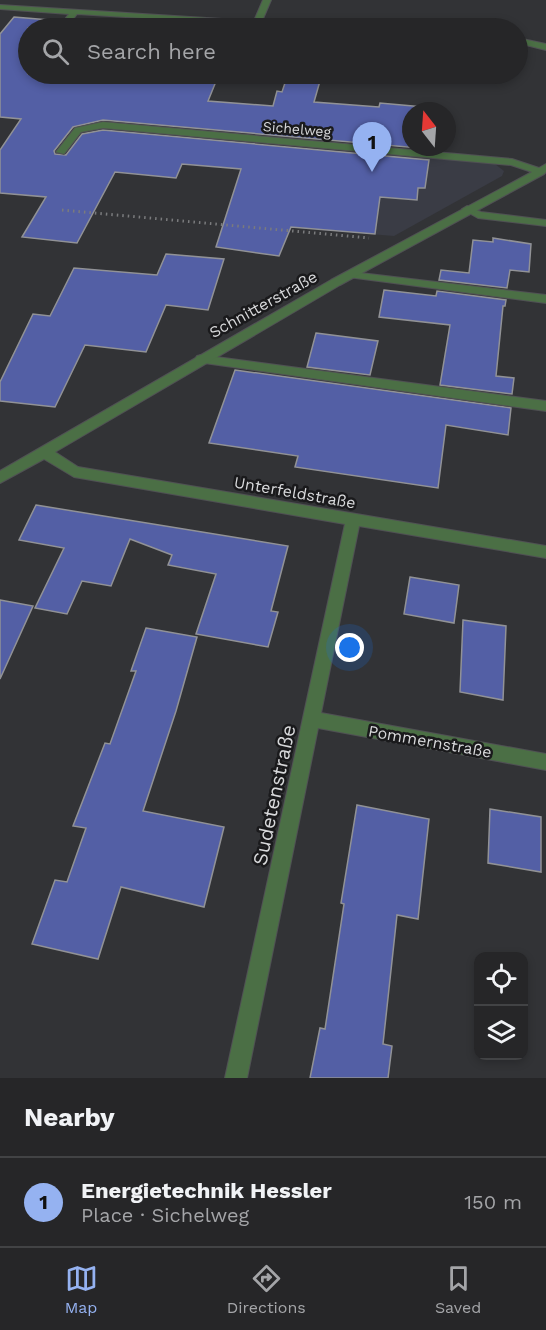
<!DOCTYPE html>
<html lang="en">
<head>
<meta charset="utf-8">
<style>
  :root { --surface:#262628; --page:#2e2e30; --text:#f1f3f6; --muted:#a4a5a8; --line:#424345; --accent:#95b2f1 }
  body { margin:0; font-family:"Work Sans",sans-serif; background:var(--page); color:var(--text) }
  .controls { position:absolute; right:18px; bottom:18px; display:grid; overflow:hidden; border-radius:12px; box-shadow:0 3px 9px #0003 }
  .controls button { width:54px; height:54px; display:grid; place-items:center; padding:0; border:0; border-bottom:2px solid var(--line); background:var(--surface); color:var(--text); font:30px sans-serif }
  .compass { position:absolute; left:402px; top:102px; width:54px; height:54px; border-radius:50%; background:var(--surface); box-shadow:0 3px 9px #0003; rotate:343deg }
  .you { position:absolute; left:350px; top:648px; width:21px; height:21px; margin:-15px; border:4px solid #fff; border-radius:50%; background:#1a73e8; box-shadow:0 0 0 9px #1a73e833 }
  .badge { display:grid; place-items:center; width:39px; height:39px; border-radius:50%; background:var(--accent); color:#111; font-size:20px; font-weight:700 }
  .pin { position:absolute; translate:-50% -50px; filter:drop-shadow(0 2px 3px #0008) }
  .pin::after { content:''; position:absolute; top:32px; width:21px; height:18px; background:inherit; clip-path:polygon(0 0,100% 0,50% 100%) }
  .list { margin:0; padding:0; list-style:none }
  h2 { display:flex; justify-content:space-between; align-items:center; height:78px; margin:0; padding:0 24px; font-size:26px }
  h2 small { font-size:20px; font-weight:400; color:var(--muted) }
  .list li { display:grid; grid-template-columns:39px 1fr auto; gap:18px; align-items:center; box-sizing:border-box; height:90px; padding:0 24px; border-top:2px solid var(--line) }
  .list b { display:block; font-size:22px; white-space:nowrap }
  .list p { margin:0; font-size:20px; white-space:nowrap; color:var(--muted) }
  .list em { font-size:20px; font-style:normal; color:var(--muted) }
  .icon { flex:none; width:33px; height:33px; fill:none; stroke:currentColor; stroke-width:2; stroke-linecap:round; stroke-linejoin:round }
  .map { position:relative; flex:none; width:546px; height:1078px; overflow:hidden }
  .search { position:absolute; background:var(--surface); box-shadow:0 3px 9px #0003; left:18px; right:18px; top:18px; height:66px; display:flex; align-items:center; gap:15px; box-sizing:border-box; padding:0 21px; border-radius:33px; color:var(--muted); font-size:22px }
  .sheet { height:168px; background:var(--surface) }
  nav { display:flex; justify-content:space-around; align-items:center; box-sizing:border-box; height:84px; border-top:2px solid var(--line); background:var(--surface); font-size:16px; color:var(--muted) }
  nav a { display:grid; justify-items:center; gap:3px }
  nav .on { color:var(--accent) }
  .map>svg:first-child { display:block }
  .built { fill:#3a3c45 }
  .building { fill:#535fa5; stroke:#919296; stroke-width:1.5 }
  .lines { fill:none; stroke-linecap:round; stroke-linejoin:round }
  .service-casing { stroke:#505154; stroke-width:2 }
  .minor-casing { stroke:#505154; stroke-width:2 }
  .path { stroke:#7a7b7d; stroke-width:3; stroke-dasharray:1.5 4; stroke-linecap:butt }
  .service { fill:#4b6f45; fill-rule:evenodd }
  .minor { fill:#4b6f45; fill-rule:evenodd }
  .labels { text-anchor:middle; stroke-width:5; stroke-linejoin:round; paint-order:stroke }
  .far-street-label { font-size:14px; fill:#d8d9db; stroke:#1a1a1c }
  .street-label { font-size:16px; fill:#d8d9db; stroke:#1a1a1c }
  .near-street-label { font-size:20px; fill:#d8d9db; stroke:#1a1a1c }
</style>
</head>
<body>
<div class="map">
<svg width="546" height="1078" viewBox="0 0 546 1078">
  <rect width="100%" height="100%" fill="#323336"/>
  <polygon class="built" points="250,144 485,162 495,164 504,171 502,176 394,236 225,222"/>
  <g class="building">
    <polygon points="14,17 61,21 56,28 28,28 28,74 219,74 208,101 273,106 277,91 282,92 288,74 322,74 314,102 379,107 380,103 435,108 435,111 411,111 411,147 430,147 430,149 103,120 73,127 54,151 55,154 66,155 82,134 103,130 429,160 425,188 418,188 417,200 380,197 375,234 291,227 279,256 216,247 241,169 182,164 176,178 115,172 77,243 22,237 46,197 0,193 0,150 21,119 0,117 0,34"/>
    <polygon points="74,22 90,23 153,27 152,28 68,28"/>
    <polygon points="493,238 531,244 529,272 510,270 507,288 439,280 441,270 469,273 473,240 493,242"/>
    <polygon points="166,254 224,259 208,310 166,305 146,352 85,345 55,407 0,401 0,382 33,314 50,316 74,268 157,275"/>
    <polygon points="384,290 436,296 437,291 506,300 505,306 503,306 496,376 514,378 512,394 440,385 450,325 379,317"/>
    <polygon points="316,333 378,341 370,375 307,367"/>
    <polygon points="235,370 511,408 508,435 446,425 438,488 295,467 298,456 209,443"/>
    <polygon points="36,505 288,546 271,611 278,612 268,647 196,634 216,574 168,565 172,555 130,539 111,586 82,581 67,614 35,608 64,548 19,540"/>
    <polygon points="410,577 459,585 454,623 404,614"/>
    <polygon points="0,600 33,606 0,679"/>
    <polygon points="463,620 506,626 503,700 460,692"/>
    <polygon points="146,628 197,637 176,711 143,811 224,827 204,907 121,887 98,959 32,944 55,880 67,882 86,828 73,826 105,743 110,744 136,671 131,671"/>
    <polygon points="357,805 429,819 418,919 397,915 383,1044 392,1046 388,1078 310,1078 320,1028 325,1029 344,904 341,903"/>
    <polygon points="490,809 541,817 541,872 488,863"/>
  </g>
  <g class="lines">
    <defs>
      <g id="service">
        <polygon points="467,206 481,212 546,220 546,226 478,218 462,209"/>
        <polygon points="352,272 546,295 546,303 348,277 348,273"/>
        <polygon points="201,355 546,401 546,411 197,362 195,359 197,356"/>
      </g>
      <g id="minor">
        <polygon points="263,0 271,0 262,21 334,26 338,28 303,28 77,14 66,28 58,28 69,14 0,9 0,5 254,21"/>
        <polygon points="518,38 546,44 546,50 518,43"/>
        <polygon points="103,122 512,159 539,168 546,164 546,172 544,174 340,285 55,452 78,467 546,546 546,558 359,526 321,713 546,754 546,770 318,728 247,1078 225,1078 345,524 74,477 44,459 0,483 0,471 331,280 532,172 511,165 103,128 81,132 64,154 56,152 75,128"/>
      </g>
    </defs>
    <use href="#service" class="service-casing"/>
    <use href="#minor" class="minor-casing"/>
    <polyline class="path" points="62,210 369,238"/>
    <use href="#service" class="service"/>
    <use href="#minor" class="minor"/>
  </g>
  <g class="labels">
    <g class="far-street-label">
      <text transform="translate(297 129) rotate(5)" y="5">Sichelweg</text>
    </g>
    <g class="street-label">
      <text transform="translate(263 304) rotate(-29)" y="6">Schnitterstraße</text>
      <text transform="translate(295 492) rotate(10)" y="6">Unterfeldstraße</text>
      <text transform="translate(430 741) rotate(10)" y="6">Pommernstraße</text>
    </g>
    <g class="near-street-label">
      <text transform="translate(274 795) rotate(-78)" y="7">Sudetenstraße</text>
    </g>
  </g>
</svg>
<div class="controls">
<button><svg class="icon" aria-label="locate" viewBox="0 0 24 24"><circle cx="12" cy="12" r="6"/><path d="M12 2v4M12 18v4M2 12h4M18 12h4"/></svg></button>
<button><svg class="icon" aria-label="layers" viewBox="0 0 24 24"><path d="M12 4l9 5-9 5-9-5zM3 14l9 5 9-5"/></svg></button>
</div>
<svg class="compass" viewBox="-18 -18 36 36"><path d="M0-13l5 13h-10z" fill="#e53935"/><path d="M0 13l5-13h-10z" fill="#a4a5a8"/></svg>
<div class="you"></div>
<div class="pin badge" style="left:372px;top:172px">1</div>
<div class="search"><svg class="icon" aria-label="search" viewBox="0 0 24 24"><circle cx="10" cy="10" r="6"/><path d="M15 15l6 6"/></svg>Search here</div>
</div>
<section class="sheet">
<h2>Nearby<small></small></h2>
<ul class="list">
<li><span class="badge">1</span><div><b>Energietechnik Hessler</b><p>Place · Sichelweg</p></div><em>150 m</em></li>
</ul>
</section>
<nav>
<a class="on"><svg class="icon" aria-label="map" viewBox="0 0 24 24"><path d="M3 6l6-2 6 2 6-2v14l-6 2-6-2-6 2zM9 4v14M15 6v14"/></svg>Map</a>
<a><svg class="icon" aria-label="directions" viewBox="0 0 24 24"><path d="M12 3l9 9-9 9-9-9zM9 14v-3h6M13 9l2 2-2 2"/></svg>Directions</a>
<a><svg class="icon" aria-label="saved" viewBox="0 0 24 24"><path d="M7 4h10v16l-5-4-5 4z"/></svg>Saved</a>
</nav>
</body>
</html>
